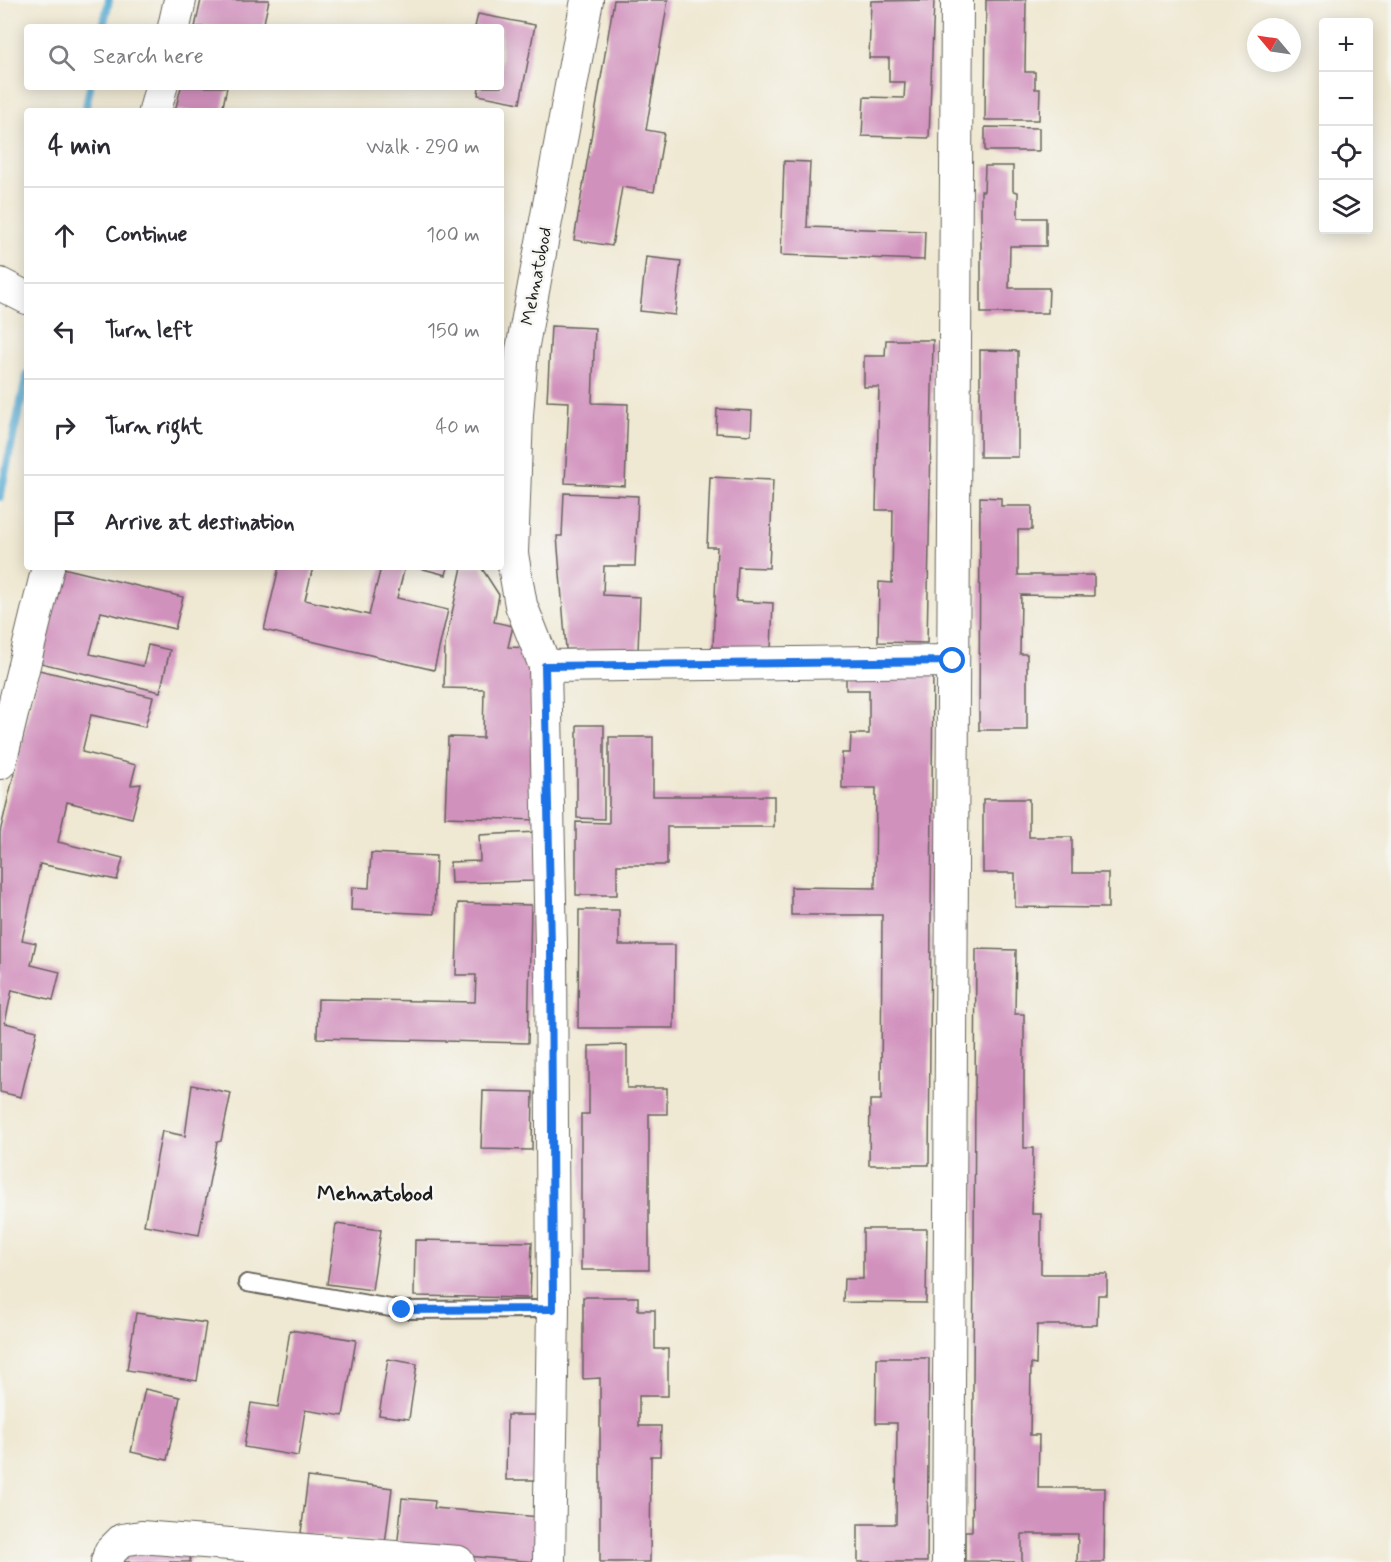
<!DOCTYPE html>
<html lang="en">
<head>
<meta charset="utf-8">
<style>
  :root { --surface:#fff; --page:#f2f2f3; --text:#2b2b33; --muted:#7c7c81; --line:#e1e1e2 }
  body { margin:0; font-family:Mynerve,sans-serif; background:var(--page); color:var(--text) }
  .controls { position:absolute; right:18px; top:18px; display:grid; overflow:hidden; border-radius:6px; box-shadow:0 3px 15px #0003 }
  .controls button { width:54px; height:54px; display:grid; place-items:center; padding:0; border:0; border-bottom:2px solid var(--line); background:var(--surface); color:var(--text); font:30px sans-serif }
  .compass { position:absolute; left:1247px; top:18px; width:54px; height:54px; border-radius:50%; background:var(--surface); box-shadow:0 3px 15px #0003; rotate:299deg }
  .stop { position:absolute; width:18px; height:18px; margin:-14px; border:4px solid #1a73e8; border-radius:50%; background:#fff }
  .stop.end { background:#1a73e8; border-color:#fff; box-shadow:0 2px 6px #0008 }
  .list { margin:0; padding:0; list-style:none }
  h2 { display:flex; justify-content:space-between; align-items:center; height:78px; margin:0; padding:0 24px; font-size:26px }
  h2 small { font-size:20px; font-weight:400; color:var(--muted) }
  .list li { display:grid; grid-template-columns:39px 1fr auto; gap:18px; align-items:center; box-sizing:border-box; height:96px; padding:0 24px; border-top:2px solid var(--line) }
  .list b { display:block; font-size:22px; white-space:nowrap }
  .list em { font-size:20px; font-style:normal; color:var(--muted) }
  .icon { flex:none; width:33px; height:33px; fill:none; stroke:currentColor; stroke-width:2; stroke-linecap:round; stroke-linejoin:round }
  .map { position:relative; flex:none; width:1391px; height:1562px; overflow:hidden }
  .search { position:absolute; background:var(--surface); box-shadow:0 3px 15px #0003; left:24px; top:24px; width:480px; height:66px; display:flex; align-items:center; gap:15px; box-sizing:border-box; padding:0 21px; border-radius:6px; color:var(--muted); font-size:22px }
  .panel { position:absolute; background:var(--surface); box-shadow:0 3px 15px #0003; left:24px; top:108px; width:480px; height:462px; border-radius:6px }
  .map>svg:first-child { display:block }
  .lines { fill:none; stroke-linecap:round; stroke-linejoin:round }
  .stream { stroke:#57abd3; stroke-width:8 }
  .building { fill:#d191bd }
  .service-casing { stroke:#66635c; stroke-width:20 }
  .minor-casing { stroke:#66635c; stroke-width:34 }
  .service { stroke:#fff; stroke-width:16 }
  .minor { stroke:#fff; stroke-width:32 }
  .route { stroke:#1a73e8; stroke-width:8 }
  .labels { text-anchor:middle; stroke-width:5; stroke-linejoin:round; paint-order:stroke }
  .street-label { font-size:18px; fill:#1c1c1c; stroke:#f6f6f2 }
  .quarter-label { font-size:21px; font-weight:bold; fill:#1c1c1c; stroke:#f6f6f2 }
</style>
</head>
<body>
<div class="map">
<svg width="1391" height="1562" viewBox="0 0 1391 1562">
  <rect width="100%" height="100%" fill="#f6f6f2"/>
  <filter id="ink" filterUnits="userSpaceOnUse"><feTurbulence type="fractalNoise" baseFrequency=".0167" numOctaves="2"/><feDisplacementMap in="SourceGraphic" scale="12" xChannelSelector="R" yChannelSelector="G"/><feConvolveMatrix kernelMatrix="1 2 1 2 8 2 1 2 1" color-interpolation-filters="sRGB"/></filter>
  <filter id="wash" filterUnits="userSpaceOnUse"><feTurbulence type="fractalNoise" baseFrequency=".008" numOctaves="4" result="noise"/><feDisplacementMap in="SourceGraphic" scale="24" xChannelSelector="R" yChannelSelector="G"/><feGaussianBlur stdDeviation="1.35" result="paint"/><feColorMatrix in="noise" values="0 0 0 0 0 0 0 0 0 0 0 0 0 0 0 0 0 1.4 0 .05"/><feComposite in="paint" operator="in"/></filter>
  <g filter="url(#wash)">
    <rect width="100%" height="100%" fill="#efe8d2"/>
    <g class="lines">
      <g class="stream">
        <polyline points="103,27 109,0"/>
        <polyline points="85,111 90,87"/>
        <polyline points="0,497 27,374"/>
      </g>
    </g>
    <g id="blocks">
      <g class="building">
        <polygon points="201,0 269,0 263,27 195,27"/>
        <polygon points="614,0 668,0 646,130 664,133 654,192 622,187 612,246 574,240"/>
        <polygon points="934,0 929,138 862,136 864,97 904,98 905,82 889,82 889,58 869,58 871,1"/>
        <polygon points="986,0 1026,0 1025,72 1035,72 1035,89 1040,89 1039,120 985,120"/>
        <polygon points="478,14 535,25 520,103 478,95 479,87 501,87 501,27 475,27"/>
        <polygon points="181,87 227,87 222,111 175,111"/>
        <polygon points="985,127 1039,128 1039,151 985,151"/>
        <polygon points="784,161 810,162 807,227 925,231 924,260 781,255"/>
        <polygon points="985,166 1013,166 1013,191 1018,192 1018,218 1046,218 1046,246 1010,246 1009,288 1049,288 1048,313 981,313 981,191 984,191"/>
        <polygon points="646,257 681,261 675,315 640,311"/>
        <polygon points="551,326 595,328 592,403 628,404 625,486 565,483 569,402 547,401"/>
        <polygon points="886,340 933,340 927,643 878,642 879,582 892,583 893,510 876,510 879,387 864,387 864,356 885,356"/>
        <polygon points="980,350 1018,351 1018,457 980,457"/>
        <polygon points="717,409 752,411 751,435 716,433"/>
        <polygon points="710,477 773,480 769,568 738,567 736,601 773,603 771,649 713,647 717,547 707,547"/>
        <polygon points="564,493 638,496 635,566 604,566 603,595 640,597 638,652 566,649 557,536 562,536"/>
        <polygon points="980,497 1001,498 1001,506 1032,506 1032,530 1018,530 1018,575 1094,575 1094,596 1021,595 1020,654 1027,654 1027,730 979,730"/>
        <polygon points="279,567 313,567 305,600 369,615 381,567 405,567 397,598 448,610 434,670 264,630"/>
        <polygon points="416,567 448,567 446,575"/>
        <polygon points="462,567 481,567 499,595 494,622 513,626 508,647 533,648 530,739 539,740 536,820 445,817 448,737 483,738 484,689 444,688 445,645"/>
        <polygon points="63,568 183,597 175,629 101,612 90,654 143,666 148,645 170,650 160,692 41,663"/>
        <polygon points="846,669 933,670 929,1165 869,1165 870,1100 881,1100 882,915 791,915 791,887 875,888 876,788 842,788 842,753 850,753 851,734 869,734 869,690 846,690"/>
        <polygon points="39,670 153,697 145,727 91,715 82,752 136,765 131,785 141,784 132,818 67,802 58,842 123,858 117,880 40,864 22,940 36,943 31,965 60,972 53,1000 12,990 5,1023 37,1031 21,1097 0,1092 0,832"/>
        <polygon points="577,725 604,725 604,819 577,818"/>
        <polygon points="609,737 653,737 653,796 774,796 774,827 667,827 667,865 617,865 617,895 576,895 576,822 609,823"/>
        <polygon points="983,799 1029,799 1029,837 1072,837 1072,873 1108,873 1108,908 1015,907 1015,873 983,873"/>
        <polygon points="537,832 539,881 451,883 450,862 480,861 479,835"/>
        <polygon points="371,853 436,856 434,914 351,910 352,887 369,888"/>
        <polygon points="458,903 531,905 528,1043 317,1038 318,999 475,1002 476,975 456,975"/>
        <polygon points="579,910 619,910 619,945 675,945 674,1028 578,1028"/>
        <polygon points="976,949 1016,950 1015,1014 1024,1014 1024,1148 1033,1148 1032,1214 1041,1214 1041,1274 1107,1274 1107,1295 1098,1295 1097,1325 1037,1325 1036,1365 1031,1364 1030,1435 1039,1435 1038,1488 1105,1488 1104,1562 1077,1562 1078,1534 1022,1534 1022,1562 965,1561 965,1531 972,1531"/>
        <polygon points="627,1045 627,1088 667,1088 667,1114 649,1114 649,1270 581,1270 581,1114 589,1114 589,1046"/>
        <polygon points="192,1085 231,1093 221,1141 217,1142 199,1235 144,1225 162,1131 185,1136"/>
        <polygon points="483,1091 533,1092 532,1150 481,1149"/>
        <polygon points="336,1224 381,1230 372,1290 327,1284"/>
        <polygon points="863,1229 927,1229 926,1303 843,1302 844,1279 863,1279"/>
        <polygon points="415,1240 532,1242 530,1298 414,1296"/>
        <polygon points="583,1297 638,1297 638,1310 655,1310 655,1349 668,1349 668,1396 639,1396 639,1426 661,1426 660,1456 651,1456 650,1562 600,1562 600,1378 583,1379"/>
        <polygon points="136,1313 206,1323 197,1381 127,1370"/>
        <polygon points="290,1330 356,1340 343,1416 305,1410 298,1456 244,1447 251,1403 278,1407"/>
        <polygon points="877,1358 929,1358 927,1562 858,1562 858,1524 896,1524 897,1423 876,1423"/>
        <polygon points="388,1359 417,1364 409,1419 379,1415"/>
        <polygon points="145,1389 180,1397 167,1460 131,1452"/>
        <polygon points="507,1415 540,1415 539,1480 506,1480"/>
        <polygon points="308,1477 392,1488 385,1544 301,1533"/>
        <polygon points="402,1498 435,1501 434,1508 540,1517 537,1562 397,1550"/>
        <polygon points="119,1547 191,1550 190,1562 118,1562"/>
      </g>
    </g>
  </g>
  <g filter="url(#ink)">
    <use href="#blocks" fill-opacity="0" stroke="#66635c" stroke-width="1.5"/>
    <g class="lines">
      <defs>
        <polyline id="service" points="247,1283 402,1310 553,1309"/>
        <g id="minor">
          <polyline points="174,27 180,0"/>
          <polyline points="155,111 161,87"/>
          <polyline points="0,284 27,298"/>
          <polyline points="545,666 953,661"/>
          <polyline points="0,763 48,567"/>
          <polyline points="107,1562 110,1552 122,1540 141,1537 458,1562"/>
          <polyline points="549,1562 553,1309 551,946 545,666 521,605 512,554 517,415 522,350 587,0"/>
          <polyline points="948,1562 957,0"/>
        </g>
      </defs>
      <use href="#service" class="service-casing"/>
      <use href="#minor" class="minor-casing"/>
      <use href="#service" class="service"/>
      <use href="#minor" class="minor"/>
    </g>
  </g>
  <g class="lines" filter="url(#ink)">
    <polyline class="route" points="402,1310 553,1309 551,946 545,666 953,661"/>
  </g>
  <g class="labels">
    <g class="street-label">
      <text transform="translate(536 276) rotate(-79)" y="6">Mehnatobod</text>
    </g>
    <g class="quarter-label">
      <text x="375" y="1200">Mehnatobod</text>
    </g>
  </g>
</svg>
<div class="controls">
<button>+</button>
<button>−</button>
<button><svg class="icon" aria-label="locate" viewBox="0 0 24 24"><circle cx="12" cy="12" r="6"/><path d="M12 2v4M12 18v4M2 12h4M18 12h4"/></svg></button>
<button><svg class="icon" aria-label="layers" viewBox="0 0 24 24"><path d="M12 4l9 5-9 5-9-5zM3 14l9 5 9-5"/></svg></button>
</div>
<svg class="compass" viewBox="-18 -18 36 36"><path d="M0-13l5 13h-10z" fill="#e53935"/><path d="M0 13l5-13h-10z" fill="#7c7c81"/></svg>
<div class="stop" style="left:953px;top:661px"></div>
<div class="stop end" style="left:402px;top:1310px"></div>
<div class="search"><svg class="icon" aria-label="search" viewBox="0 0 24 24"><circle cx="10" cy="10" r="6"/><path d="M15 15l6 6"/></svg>Search here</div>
<section class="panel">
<h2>4 min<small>Walk · 290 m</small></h2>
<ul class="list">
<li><svg class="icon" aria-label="ahead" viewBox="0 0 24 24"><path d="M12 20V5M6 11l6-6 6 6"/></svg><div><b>Continue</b></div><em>100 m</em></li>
<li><svg class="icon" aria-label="left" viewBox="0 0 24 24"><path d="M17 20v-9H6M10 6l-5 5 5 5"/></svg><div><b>Turn left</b></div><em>150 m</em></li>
<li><svg class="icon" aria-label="right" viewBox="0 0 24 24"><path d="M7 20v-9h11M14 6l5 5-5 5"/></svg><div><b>Turn right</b></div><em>40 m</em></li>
<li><svg class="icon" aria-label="arrive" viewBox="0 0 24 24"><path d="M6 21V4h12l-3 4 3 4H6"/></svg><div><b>Arrive at destination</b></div></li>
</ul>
</section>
</div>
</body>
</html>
